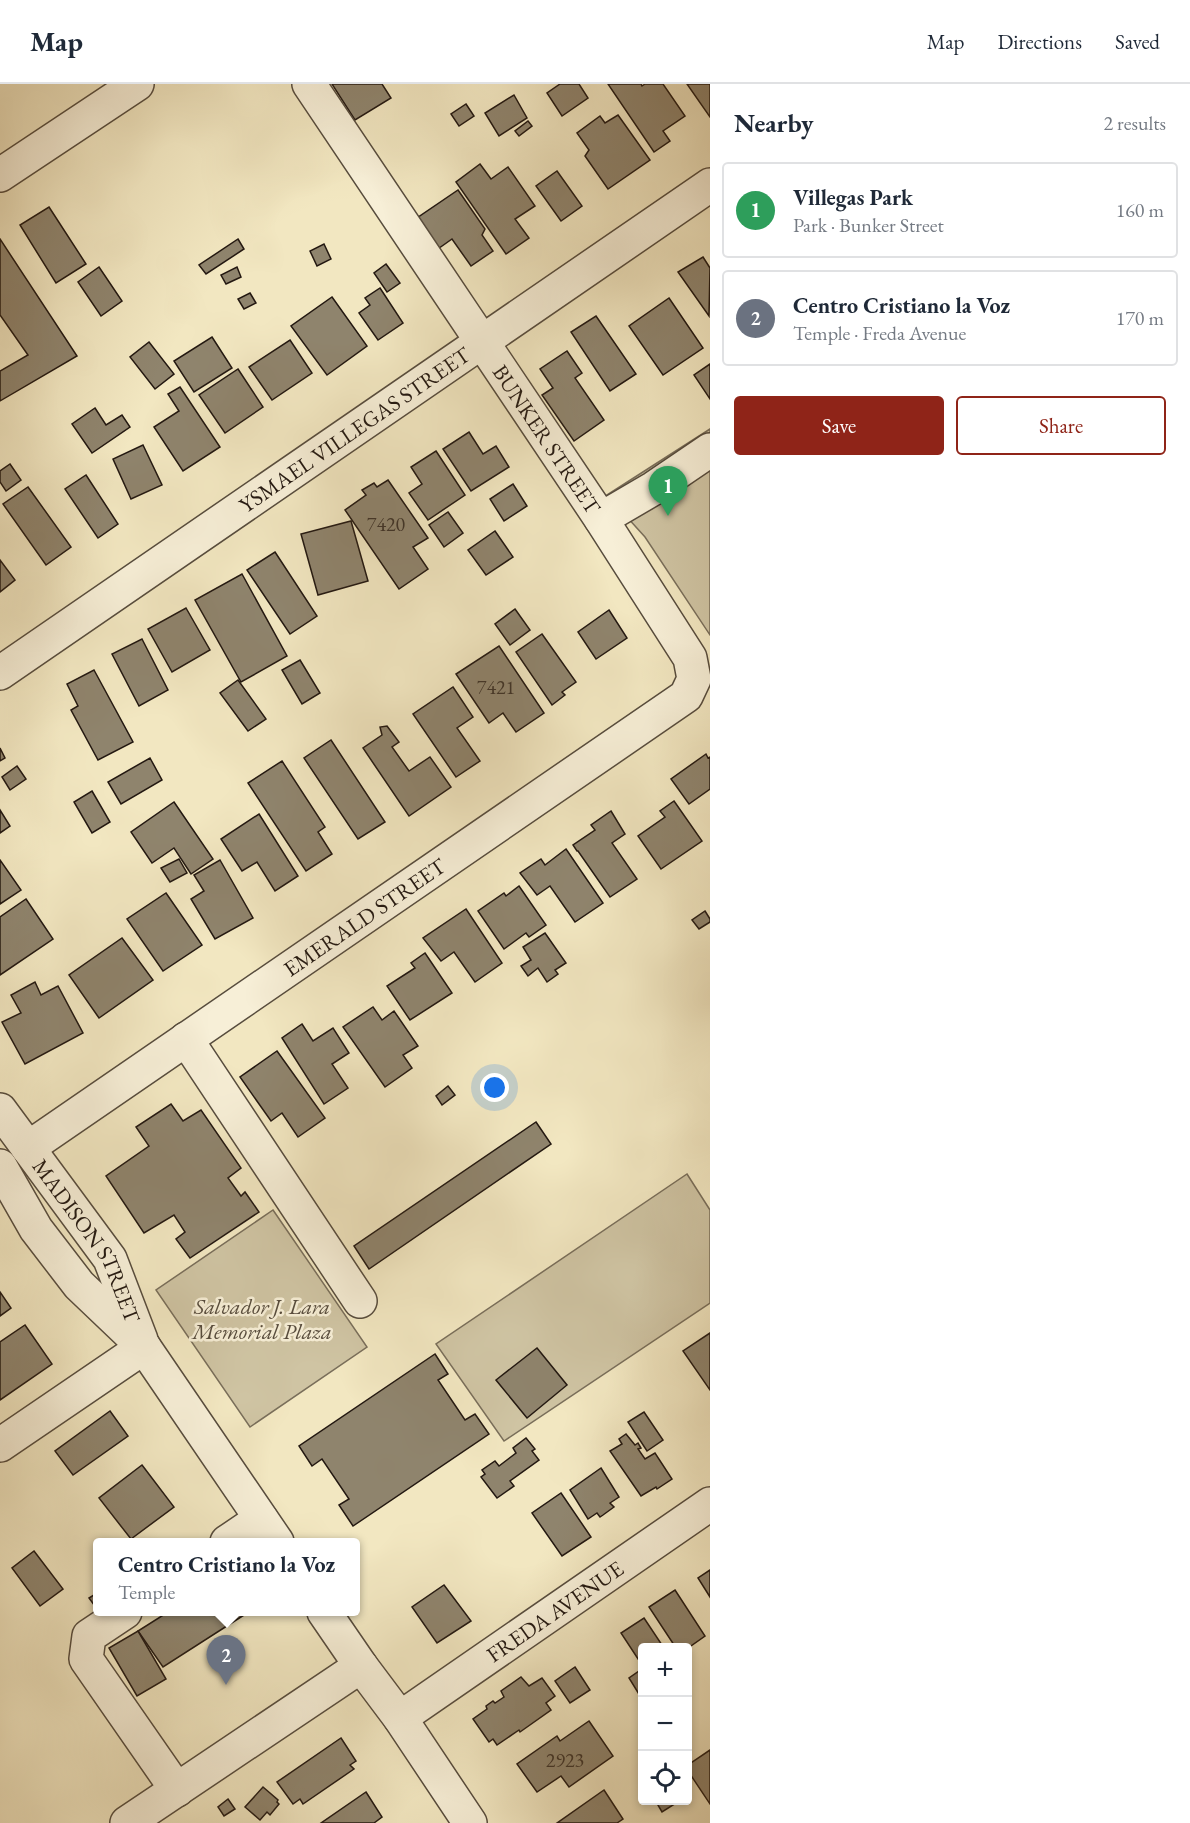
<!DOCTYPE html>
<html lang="en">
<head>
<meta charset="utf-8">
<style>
  :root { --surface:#fff; --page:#f6f6f7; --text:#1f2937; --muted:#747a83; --line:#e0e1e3; --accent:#8f2418 }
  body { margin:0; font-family:"EB Garamond",serif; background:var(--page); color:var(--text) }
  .controls { position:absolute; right:18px; bottom:18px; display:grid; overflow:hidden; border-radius:6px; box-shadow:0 3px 9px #0003 }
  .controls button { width:54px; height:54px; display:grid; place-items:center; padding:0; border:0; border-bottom:2px solid var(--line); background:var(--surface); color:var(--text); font:30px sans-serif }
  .you { position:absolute; left:495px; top:1004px; width:21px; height:21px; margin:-15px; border:4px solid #fff; border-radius:50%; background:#1a73e8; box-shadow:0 0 0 9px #1a73e833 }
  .badge { display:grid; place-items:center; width:39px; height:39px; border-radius:50%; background:var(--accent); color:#fff; font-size:20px; font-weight:700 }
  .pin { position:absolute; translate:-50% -50px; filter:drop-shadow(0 2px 3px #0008) }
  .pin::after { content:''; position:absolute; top:32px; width:21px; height:18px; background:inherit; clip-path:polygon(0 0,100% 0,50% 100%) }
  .popup { position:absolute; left:93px; top:1454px; width:267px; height:78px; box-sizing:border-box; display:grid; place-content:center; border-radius:6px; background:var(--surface); filter:drop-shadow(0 2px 4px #0005); font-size:20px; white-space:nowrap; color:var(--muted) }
  .popup b { font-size:22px; color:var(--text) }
  .popup::after { content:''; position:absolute; left:50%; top:100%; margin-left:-12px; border:12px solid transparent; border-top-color:var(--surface) }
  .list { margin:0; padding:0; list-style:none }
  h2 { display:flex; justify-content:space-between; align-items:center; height:78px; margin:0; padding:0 24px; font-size:26px }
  h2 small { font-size:20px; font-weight:400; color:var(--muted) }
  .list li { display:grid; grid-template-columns:39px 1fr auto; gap:18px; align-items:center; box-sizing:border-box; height:96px; margin:0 12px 12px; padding:0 12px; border:2px solid var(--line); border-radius:6px }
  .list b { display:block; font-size:22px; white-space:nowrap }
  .list p { margin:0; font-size:20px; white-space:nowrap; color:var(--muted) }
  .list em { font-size:20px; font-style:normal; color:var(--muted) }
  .actions { display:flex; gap:12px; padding:18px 24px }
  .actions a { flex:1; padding:14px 0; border:2px solid var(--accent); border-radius:6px; text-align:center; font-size:21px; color:var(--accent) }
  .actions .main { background:var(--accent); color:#fff }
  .icon { flex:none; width:33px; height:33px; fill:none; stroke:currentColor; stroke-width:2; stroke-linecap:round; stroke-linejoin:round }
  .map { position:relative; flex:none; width:710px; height:1739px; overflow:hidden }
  header { display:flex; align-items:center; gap:36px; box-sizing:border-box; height:84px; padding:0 30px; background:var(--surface); border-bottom:2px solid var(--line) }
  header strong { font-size:28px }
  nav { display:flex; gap:33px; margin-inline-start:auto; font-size:21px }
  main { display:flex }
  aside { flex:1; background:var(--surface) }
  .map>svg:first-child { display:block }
  .green { fill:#cfc4a3; stroke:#796e5a; stroke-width:1.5 }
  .building { fill:#8f846d; stroke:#231811; stroke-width:1.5 }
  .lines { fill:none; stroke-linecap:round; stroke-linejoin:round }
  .minor-casing { stroke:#574c3d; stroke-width:36 }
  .minor { stroke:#f7efd7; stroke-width:33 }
  .labels { text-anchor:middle; stroke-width:5; stroke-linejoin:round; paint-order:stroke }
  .number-label { font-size:20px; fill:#3e3328 }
  .street-label { font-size:22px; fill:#231811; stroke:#f7efd7 }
  .park-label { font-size:22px; font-style:italic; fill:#574c3d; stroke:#f7efd7 }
</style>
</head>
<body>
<header>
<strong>Map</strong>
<nav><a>Map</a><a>Directions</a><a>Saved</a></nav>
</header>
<main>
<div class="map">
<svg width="710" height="1739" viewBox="0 0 710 1739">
  <rect width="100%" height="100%" fill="#f2e7c1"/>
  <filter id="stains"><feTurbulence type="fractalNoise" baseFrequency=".00333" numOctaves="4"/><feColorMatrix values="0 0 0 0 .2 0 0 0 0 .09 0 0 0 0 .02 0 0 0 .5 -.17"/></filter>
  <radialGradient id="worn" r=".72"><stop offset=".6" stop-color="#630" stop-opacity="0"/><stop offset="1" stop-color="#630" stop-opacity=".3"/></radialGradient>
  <g class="green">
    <polygon points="710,345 710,551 645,453 607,411"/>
    <polygon points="687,1090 710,1126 710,1219 504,1357 436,1260"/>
    <polygon points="273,1126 367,1263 250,1343 156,1206"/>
  </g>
  <g class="building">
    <polygon points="332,0 382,0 391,14 355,36"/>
    <polygon points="560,0 579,0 588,14 562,32 547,9"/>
    <polygon points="608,0 641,0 642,2 645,0 663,0 685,32 663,47 670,57 654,68"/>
    <polygon points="687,0 710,0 710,33"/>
    <polygon points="514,11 527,34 499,52 485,29"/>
    <polygon points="466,20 474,32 459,42 451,30"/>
    <polygon points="618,31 650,76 608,105 585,72 589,66 577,49 600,32 605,39"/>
    <polygon points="528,37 532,42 519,52 515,47"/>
    <polygon points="480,80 491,95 508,83 535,122 515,135 529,154 506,170 456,98"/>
    <polygon points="557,87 582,122 561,137 536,102"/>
    <polygon points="458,106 485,145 482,151 493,167 471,182 452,155 435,167 414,136"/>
    <polygon points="49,123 86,180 56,199 20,141"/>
    <polygon points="0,155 77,272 0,317 0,287 28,271 0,231"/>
    <polygon points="238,155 244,165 206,190 199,181"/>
    <polygon points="324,160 331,175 317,182 310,167"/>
    <polygon points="703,173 710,184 709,232 678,188"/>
    <polygon points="386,180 400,199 387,208 374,189"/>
    <polygon points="99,183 122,217 101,232 78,198"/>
    <polygon points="237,183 241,193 226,200 221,191"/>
    <polygon points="380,204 403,239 378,256 359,229 370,221 365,214"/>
    <polygon points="250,209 256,219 244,225 238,215"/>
    <polygon points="332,213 367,262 327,291 291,242"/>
    <polygon points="669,214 703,264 663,291 629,242"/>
    <polygon points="596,232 636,290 610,307 571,248"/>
    <polygon points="212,253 232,284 194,308 174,277"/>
    <polygon points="290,256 312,289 272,316 249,283"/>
    <polygon points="149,258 174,290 155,305 130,273"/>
    <polygon points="567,267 582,289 575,294 604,336 574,357 542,311 553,304 540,285"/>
    <polygon points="710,280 710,315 694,291"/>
    <polygon points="238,285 263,323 225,349 199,311"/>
    <polygon points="180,303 220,363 183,387 154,343 179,327 168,310"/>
    <polygon points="95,324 106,341 122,331 130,343 92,369 72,340"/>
    <polygon points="469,348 483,370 496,362 509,383 471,407 443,365"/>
    <polygon points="143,361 162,401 131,415 113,375"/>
    <polygon points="436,367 465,411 428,436 409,409 422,400 411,383"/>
    <polygon points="10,380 21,396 6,407 0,398 0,387"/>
    <polygon points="86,391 118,440 98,454 65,405"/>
    <polygon points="388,396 428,454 413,463 428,485 399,505 345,426 366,411 362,406 374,399 377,403"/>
    <polygon points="513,400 527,422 504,437 490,415"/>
    <polygon points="28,403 71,463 46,481 3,420"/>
    <polygon points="448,428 463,449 444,463 429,441"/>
    <polygon points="351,437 368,497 318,511 301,450"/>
    <polygon points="495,447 513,473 486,491 468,466"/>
    <polygon points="275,468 317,532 290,550 247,486"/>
    <polygon points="0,476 15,496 0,508"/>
    <polygon points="242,490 287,572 241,598 195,516"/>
    <polygon points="186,524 210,566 172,588 148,545"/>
    <polygon points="515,525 530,546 510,561 495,540"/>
    <polygon points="609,526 627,554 596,575 578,548"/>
    <polygon points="542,550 576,598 562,608 565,611 552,621 516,568"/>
    <polygon points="142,555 168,606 139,622 112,570"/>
    <polygon points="499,562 544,629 516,648 503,629 489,639 456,590"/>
    <polygon points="300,576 320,609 302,620 282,586"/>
    <polygon points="94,586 133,658 98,676 71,626 78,622 67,600"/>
    <polygon points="238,596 266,635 248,647 220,609"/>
    <polygon points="453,603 473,633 457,644 480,677 456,693 413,630"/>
    <polygon points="387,642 399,658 392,663 409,687 430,673 451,703 409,732 363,664 382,651 380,643"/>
    <polygon points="331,656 385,738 358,755 304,674"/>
    <polygon points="0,664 5,674 0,677"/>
    <polygon points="706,670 708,674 710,673 710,705 689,720 671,695"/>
    <polygon points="150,674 162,696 121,720 108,698"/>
    <polygon points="282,677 325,743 318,748 332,770 306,787 248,699"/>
    <polygon points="17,682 26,695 10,706 2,693"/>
    <polygon points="92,707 110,738 92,749 74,718"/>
    <polygon points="674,717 702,757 661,785 638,752 665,733 660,727"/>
    <polygon points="174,718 213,775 191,790 174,764 152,779 131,748"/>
    <polygon points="0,726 10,742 0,749"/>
    <polygon points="611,727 625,750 612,759 637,795 610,813 578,767 577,767 573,761 595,746 591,741"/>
    <polygon points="259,730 298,792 275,807 257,778 242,787 221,755"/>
    <polygon points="566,765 603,819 575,838 550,802 537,811 520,789 541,775 545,781"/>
    <polygon points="179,775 187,789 170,798 161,784"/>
    <polygon points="0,776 21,806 0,820"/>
    <polygon points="220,776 253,834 215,855 191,815 204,807 194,791"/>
    <polygon points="519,802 546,841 529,853 526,849 504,865 478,827 504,809 506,812"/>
    <polygon points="166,809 202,861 163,887 127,835"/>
    <polygon points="26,815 53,855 0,891 0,833"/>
    <polygon points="466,825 502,879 475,898 454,868 441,877 423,854"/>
    <polygon points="705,827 710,835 710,838 699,845 692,836"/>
    <polygon points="545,849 566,879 555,886 558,890 547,898 538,884 528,892 521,882 531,876 523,863"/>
    <polygon points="122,854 153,896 99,934 69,891"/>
    <polygon points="425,869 452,909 410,936 387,902 415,884 411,879"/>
    <polygon points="35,898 41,911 58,902 83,949 25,980 2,938 21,929 11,911"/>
    <polygon points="373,923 382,936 394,927 418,962 403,971 412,984 385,1003 343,943"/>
    <polygon points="302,940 313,957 333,944 349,969 332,980 348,1004 324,1020 282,954"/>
    <polygon points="277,967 325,1034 298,1053 282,1029 271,1037 240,993"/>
    <polygon points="448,1002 455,1011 442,1021 436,1012"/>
    <polygon points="171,1020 183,1037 201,1026 241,1084 228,1094 241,1112 245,1108 259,1128 190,1174 176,1155 185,1148 174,1131 144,1149 106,1092 149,1062 136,1043"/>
    <polygon points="536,1038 551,1060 369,1185 354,1162"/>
    <polygon points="0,1208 11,1224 0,1232"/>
    <polygon points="25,1241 52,1280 0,1316 0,1258"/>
    <polygon points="710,1249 710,1306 683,1267"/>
    <polygon points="537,1264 567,1301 527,1334 496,1296"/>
    <polygon points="435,1270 448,1290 438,1296 465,1336 475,1330 489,1350 353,1442 339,1421 349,1415 322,1375 312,1382 299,1362"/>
    <polygon points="110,1327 128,1352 73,1391 55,1367"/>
    <polygon points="644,1328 663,1356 647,1367 628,1338"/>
    <polygon points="626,1350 635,1361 638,1359 641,1364 638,1365 645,1375 655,1369 672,1395 657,1405 656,1403 641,1412 610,1367 622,1360 619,1355"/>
    <polygon points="526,1354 535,1365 532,1367 539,1376 510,1397 514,1402 497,1414 481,1393 485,1390 482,1386 495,1377 499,1382 516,1369 513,1364"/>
    <polygon points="142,1381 174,1423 131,1455 99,1414"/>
    <polygon points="601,1384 619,1413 610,1419 614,1423 603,1431 600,1433 597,1429 588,1435 570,1406"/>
    <polygon points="561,1409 591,1453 562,1472 532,1429"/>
    <polygon points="34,1467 63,1505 40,1522 12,1484"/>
    <polygon points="710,1486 710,1513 698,1494"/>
    <polygon points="444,1501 471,1537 437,1559 412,1523"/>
    <polygon points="675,1506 705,1552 688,1564 676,1564 649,1523"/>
    <polygon points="97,1509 97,1525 89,1514"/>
    <polygon points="168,1528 241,1528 244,1531 163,1583 138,1547"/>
    <polygon points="644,1534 664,1564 642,1564 642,1581 621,1549"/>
    <polygon points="138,1547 166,1595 137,1612 109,1564"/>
    <polygon points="575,1583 590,1606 570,1619 555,1597"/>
    <polygon points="642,1585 642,1615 629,1594"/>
    <polygon points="521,1593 529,1602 542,1594 555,1612 546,1619 551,1626 520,1648 519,1646 497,1661 493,1655 489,1658 473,1635 487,1625 486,1622 493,1617 495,1619 504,1613 501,1607"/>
    <polygon points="589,1637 613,1672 569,1703 561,1692 537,1708 517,1680 557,1652 560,1657"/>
    <polygon points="341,1654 356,1677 350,1681 354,1685 303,1720 300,1715 293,1720 277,1698"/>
    <polygon points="710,1666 710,1720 688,1687 688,1681"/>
    <polygon points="263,1703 278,1716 277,1718 279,1720 270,1731 267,1728 260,1736 245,1723"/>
    <polygon points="604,1706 623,1735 617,1739 557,1739"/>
    <polygon points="366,1708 382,1733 374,1739 321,1739"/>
    <polygon points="228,1715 235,1725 224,1732 218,1723"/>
    <polygon points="655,1716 681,1716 662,1728"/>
  </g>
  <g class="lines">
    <defs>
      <g id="minor">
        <polyline points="0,91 137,0"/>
        <polyline points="601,435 654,404 710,366"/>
        <path id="s1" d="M0,589l710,-488"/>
        <polyline points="186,955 360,1217"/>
        <path id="s2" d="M0,1026l110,149 31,81"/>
        <path id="s3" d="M28,1064l658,-452 8,-17 -4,-21 -89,-139 -292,-435"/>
        <polyline points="0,1082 36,1145 79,1201 144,1263 277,1458"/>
        <polyline points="0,1361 144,1263"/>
        <polyline points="227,1458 261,1435"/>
        <polyline points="125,1528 89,1552 86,1575 177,1706"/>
        <polyline points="324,1528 361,1582 400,1634 470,1739"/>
        <path id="s4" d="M400,1634l310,-214"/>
        <polyline points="127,1739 361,1582"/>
      </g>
    </defs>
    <use href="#minor" class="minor-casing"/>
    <use href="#minor" class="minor"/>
  </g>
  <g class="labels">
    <g class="number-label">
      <text x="386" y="447">7420</text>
      <text x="496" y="610">7421</text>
      <text x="565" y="1683">2923</text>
    </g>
    <g class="street-label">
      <text dy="8" stroke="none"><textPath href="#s1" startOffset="430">YSMAEL VILLEGAS STREET</textPath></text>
      <text transform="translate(547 355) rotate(56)" y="8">BUNKER STREET</text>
      <text dy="8" stroke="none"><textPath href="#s3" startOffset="408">EMERALD STREET</textPath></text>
      <text dy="8" stroke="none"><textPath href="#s2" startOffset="158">MADISON STREET</textPath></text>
      <text dy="8" stroke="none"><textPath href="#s4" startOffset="188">FREDA AVENUE</textPath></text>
    </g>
    <g class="park-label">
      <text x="262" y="1230">Salvador J. Lara<tspan x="262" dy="25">Memorial Plaza</tspan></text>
    </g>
  </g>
  <rect width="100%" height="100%" filter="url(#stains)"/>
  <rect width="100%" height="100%" fill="url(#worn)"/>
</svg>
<div class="controls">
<button>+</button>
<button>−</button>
<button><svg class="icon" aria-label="locate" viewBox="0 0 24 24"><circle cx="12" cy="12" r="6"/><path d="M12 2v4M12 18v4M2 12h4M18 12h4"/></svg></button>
</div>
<div class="you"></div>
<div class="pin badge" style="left:668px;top:432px;background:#2e9e5b">1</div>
<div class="pin badge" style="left:226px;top:1601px;background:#6b7280">2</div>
<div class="popup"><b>Centro Cristiano la Voz</b>Temple</div>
</div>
<aside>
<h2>Nearby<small>2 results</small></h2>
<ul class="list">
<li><span class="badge" style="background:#2e9e5b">1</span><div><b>Villegas Park</b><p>Park · Bunker Street</p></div><em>160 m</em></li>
<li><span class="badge" style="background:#6b7280">2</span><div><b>Centro Cristiano la Voz</b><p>Temple · Freda Avenue</p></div><em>170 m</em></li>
</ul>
<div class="actions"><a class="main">Save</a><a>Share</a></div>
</aside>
</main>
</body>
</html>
